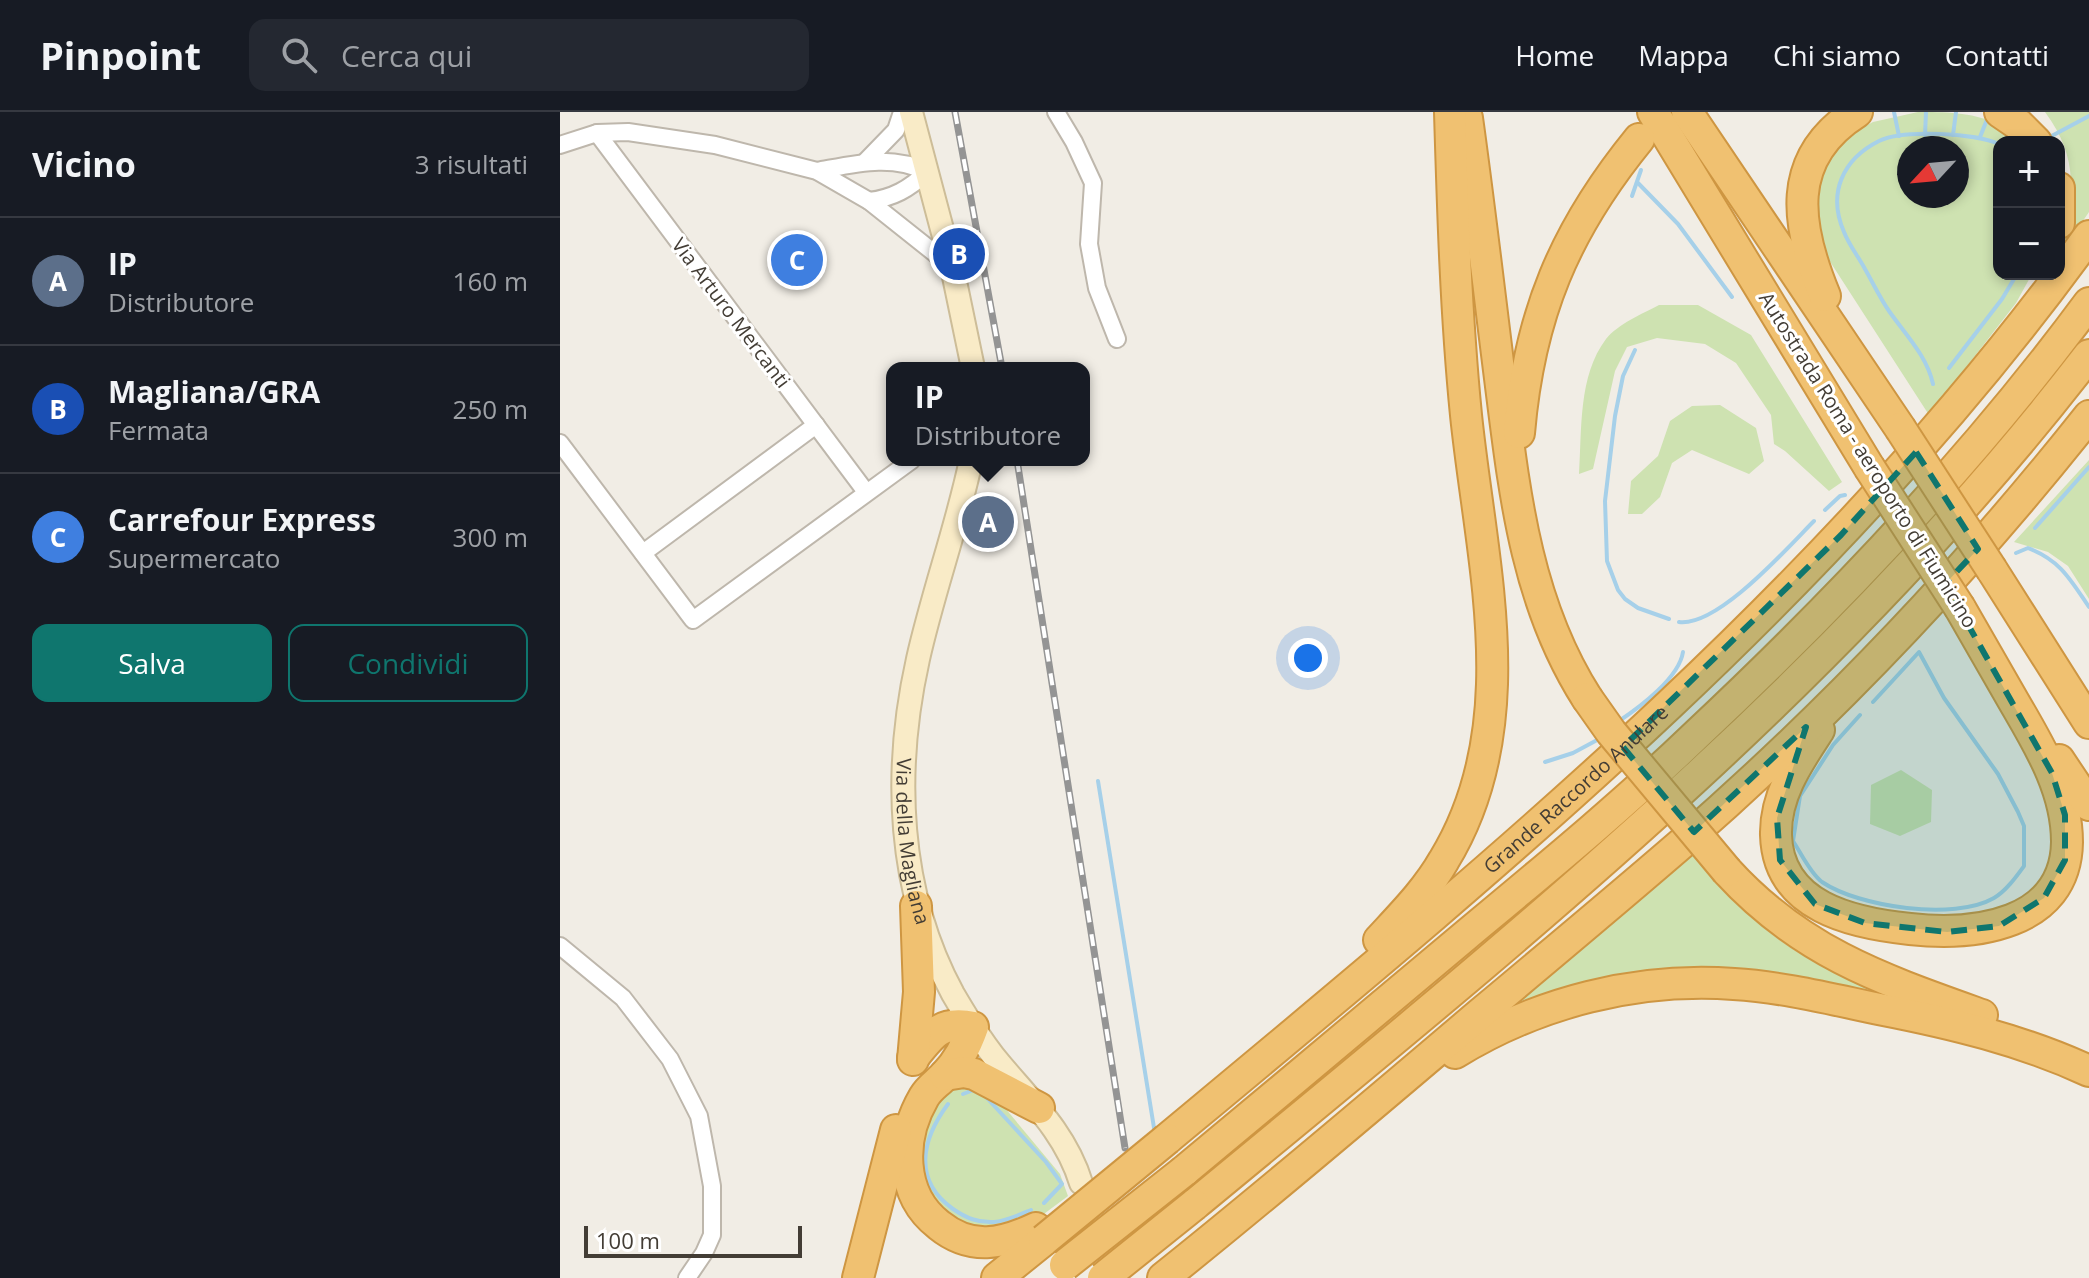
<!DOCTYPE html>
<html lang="it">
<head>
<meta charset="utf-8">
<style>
  :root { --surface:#171b24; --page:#242831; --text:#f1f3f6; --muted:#9ea1a6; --line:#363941; --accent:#0f766e }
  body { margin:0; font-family:"Open Sans",sans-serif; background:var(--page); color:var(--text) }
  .controls { position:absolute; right:24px; top:24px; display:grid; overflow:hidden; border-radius:16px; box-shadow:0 4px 12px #0003 }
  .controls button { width:72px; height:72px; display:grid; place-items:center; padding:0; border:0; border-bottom:2px solid var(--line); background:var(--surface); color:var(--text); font:40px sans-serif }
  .compass { position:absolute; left:1337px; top:24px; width:72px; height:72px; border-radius:50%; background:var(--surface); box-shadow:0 4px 12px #0003; rotate:244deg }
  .scale { position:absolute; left:24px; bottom:20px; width:218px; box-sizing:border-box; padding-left:8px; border:4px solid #433d35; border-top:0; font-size:22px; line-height:28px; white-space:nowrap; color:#433d35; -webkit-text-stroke:6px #fff; paint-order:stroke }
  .you { position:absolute; left:748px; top:546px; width:28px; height:28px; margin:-20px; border:6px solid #fff; border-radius:50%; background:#1a73e8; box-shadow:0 0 0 12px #1a73e833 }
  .badge { display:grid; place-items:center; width:52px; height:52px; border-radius:50%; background:var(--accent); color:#fff; font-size:26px; font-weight:700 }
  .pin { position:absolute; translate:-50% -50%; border:4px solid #fff; box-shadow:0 2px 8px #0006 }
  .popup { position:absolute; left:326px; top:250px; width:204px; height:104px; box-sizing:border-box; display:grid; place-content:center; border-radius:16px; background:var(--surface); filter:drop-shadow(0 2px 6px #0005); font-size:26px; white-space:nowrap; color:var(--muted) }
  .popup b { font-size:30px; color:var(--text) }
  .popup::after { content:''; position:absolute; left:50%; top:100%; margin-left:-16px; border:16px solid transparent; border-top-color:var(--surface) }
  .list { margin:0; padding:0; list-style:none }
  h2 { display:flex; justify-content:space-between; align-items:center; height:104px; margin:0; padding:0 32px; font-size:34px }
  h2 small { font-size:26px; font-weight:400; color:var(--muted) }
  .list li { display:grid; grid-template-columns:52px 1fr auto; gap:24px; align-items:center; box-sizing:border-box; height:128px; padding:0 32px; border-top:2px solid var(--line) }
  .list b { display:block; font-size:30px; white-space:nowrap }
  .list p { margin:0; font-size:26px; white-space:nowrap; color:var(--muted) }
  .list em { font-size:26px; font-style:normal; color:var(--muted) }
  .actions { display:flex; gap:16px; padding:24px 32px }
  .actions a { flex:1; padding:18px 0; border:2px solid var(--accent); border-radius:16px; text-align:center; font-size:28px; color:var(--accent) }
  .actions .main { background:var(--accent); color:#fff }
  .icon { flex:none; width:44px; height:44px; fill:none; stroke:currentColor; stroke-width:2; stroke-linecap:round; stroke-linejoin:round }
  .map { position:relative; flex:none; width:1529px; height:1166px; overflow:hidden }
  header { display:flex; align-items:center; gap:48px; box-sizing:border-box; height:112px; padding:0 40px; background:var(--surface); border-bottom:2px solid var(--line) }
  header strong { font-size:38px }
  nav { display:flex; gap:44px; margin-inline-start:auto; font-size:28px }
  .search { width:560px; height:72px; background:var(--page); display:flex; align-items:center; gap:20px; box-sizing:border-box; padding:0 28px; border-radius:16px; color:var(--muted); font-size:30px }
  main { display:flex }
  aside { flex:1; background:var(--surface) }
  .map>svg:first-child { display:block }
  .green { fill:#cee2b1; fill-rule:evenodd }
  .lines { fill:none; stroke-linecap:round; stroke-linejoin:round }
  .stream { stroke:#a6d0e9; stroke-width:4 }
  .minor-casing { stroke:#beb7ac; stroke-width:20 }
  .secondary-casing { stroke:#cdbd98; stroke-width:26 }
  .motorway-casing { stroke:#ce9642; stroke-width:34 }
  .minor { stroke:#fff; stroke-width:16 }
  .secondary { stroke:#f9ebc7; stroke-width:22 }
  .motorway { stroke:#f0c171; stroke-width:30 }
  .rail-casing { stroke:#949494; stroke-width:7 }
  .rail { stroke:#fff; stroke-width:4; stroke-dasharray:12; stroke-linecap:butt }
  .motorway-bridge-casing { stroke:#ce9642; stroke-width:34; stroke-linecap:butt }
  .motorway-bridge { stroke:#f0c171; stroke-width:30 }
  .marked { fill:#0f766e; fill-opacity:0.2; stroke:#0f766e; stroke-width:6; stroke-dasharray:16 10; stroke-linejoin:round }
  .labels { text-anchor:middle; stroke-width:6; stroke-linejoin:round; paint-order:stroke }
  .street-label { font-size:20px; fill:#433d35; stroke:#fff }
</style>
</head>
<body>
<header>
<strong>Pinpoint</strong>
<div class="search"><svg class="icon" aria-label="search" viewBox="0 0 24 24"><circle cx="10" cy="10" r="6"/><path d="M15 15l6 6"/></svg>Cerca qui</div>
<nav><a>Home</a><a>Mappa</a><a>Chi siamo</a><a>Contatti</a></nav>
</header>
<main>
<aside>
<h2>Vicino<small>3 risultati</small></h2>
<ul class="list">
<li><span class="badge" style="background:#5c6f8a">A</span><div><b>IP</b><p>Distributore</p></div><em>160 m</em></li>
<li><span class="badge" style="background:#1a4fb4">B</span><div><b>Magliana/GRA</b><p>Fermata</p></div><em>250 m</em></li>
<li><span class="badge" style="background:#3f7fe0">C</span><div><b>Carrefour Express</b><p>Supermercato</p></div><em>300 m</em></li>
</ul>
<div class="actions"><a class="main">Salva</a><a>Condividi</a></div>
</aside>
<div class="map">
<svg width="1529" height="1166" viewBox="0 0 1529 1166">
  <rect width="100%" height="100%" fill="#f1ede5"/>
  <g class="green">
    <path d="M1358,0c25,0 54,0 77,11 9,5 18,13 27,19h-23v132h33l-16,29 -87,112 -100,-155 -14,-32 4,-61 31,-33 23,-12zM1349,36h48v48h-48z"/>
    <path d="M1485,0h44v100l-26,38c10,-54 17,-91 -18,-138z"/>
    <path d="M1099,193h39l53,30 91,147 -13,9 -44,-40 -11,-7 -3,-29 -35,-52 -31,-19 -48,-6 -30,9 -12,24 -22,98 -14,5c3,-44 -1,-98 27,-135 12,-15 36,-25 53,-34z"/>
    <polygon points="1160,293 1196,316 1204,349 1189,362 1132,338 1112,351 1100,385 1082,402 1068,402 1071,369 1098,344 1110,309 1132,294"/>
    <polygon points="1529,348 1529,487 1508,454 1488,440 1454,430"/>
    <polygon points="1341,658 1372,678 1371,710 1340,724 1310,712 1311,673"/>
    <path d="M1130,739c26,30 52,60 83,84 42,33 95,52 145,71l-135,-18 -266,23 -7,-8z"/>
    <polygon points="393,971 435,984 500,1062 508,1084 461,1119 382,1112 353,1040 386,974"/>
  </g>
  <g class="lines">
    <g class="stream">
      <polyline points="1334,0 1339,24"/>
      <polyline points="1365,23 1366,0"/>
      <polyline points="1393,23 1396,0"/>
      <polyline points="1420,25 1428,5"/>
      <polyline points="1486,27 1529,4"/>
      <polyline points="1078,71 1118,112 1172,185"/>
      <polyline points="1072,84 1081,58"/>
      <polyline points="1075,238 1063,264 1055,304 1045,389 1047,449 1058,478 1065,487 1078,496 1109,507"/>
      <polyline points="1389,256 1442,187 1457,162"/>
      <path d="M1373,272c-6,-28 -28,-50 -44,-73 -9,-13 -16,-28 -24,-42 -7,-13 -16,-24 -21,-37 -17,-39 -1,-73 35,-91 23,-12 97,-8 120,3"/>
      <polyline points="1265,398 1280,384 1285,383"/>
      <polyline points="1475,416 1529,355"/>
      <path d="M1456,441l12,-5c33,13 42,31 61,59"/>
      <path d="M1119,510c39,5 109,-75 135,-101"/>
      <path d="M1300,603l-27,30 -33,51 -7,45c8,12 17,32 29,41 37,25 132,39 172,16 12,-7 22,-21 30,-32v-40l-6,-14 -20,-38 -54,-76 -25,-46 -46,50"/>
      <path d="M1059,609c21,-14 60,-43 64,-69"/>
      <polyline points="985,650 1013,641 1039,627"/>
      <polyline points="538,669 595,1022"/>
      <polyline points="403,982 416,977"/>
      <polyline points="426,985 486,1050 502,1072 484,1091"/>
      <path d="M388,992c-26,35 -36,76 5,105 13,9 25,14 41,13 12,-1 25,-7 37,-12"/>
    </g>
    <defs>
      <g id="minor">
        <polyline points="496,0 514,30 533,71 529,132 537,176 557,227"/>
        <polyline points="37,21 306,380"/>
        <polyline points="0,33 37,21 68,20 155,33 257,59 309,89 392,155"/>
        <polyline points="305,50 336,18 342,0"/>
        <path d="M257,59c38,-7 74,-17 110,1 -18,17 -34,26 -58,29"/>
        <polyline points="0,331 133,508 352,348"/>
        <polyline points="83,441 256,313"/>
        <polyline points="0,834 63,886 110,947 139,1004 152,1074 152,1123 144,1141 127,1166"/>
      </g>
      <g id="secondary">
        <polyline points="351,0 392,155 413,256"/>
        <path id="s1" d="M411,348c-14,67 -38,132 -53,199 -25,112 -21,232 35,335 14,24 29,49 47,70 32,38 66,70 81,119"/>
      </g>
      <g id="motorway">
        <polyline points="1093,0 1309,355"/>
        <polyline points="1127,0 1340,316"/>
        <polyline points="1440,0 1459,13 1476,30"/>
        <path d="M907,6c12,86 22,173 33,260 14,111 25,223 87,320"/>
        <polyline points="1499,76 1499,111"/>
        <path d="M1265,184c-29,-70 -41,-138 32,-184"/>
        <path d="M959,321c10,-117 45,-202 120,-294"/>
        <polyline points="1432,458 1529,611"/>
        <path d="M1259,618c-21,32 -44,65 -43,105 2,72 76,88 134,94 63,7 156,-3 157,-87 0,-52 -28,-97 -53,-140 -18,-31 -36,-63 -54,-94"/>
        <polyline points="1499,648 1529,693"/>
        <path d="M1167,759c74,81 154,108 255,144"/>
        <path d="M819,828c23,-25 48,-50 65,-80 83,-136 37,-298 22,-445 -10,-101 -13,-202 -16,-303"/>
        <path d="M895,941c83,-51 182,-76 279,-69 49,3 97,15 145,25 72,14 143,31 210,62"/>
        <path d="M353,946c19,-24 28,-38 60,-31 -6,17 -15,35 -28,48 -7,8 -15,12 -21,22 -24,41 -25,97 15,128 32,26 63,19 97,3"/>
        <polyline points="353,948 359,880 356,794"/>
        <polyline points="385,963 404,960 414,962 479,996"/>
        <path id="s2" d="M607,1027c331,-275 669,-552 922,-903"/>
        <path d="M624,1059c94,-78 187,-156 281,-235 78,-65 156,-129 229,-199 142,-133 279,-277 395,-434"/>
        <path d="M634,1093c317,-262 643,-522 895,-850"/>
        <polyline points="298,1166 336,1018"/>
        <polyline points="437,1166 484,1128"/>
        <path d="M603,1166c108,-86 213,-176 318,-265 67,-56 134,-112 200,-169 148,-129 286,-274 408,-428"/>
      </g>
    </defs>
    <use href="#minor" class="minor-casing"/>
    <use href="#secondary" class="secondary-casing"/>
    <use href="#motorway" class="motorway-casing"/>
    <use href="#minor" class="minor"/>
    <use href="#secondary" class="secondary"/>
    <use href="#motorway" class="motorway"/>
    <defs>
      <g id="rail">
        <polyline points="395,0 442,256"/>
        <polyline points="457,348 565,1036"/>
      </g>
    </defs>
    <use href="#rail" class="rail-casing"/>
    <use href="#rail" class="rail"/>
    <defs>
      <g id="motorway-bridge">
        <polyline points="1340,316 1432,458"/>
        <polyline points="1309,355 1400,496"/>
        <polyline points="1027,586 1051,620 1167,759"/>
        <polyline points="484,1128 607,1027"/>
        <polyline points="505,1153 624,1059"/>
        <polyline points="543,1166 634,1093"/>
      </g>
    </defs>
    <use href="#motorway-bridge" class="motorway-bridge-casing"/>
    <use href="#motorway-bridge" class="motorway-bridge"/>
  </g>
  <path class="marked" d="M1356,340l62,97 -33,35 107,189 13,42v45l-21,38 -45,28 -52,6 -82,-9 -50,-19 -35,-44 -3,-42 29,-91 -112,105 -71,-85 218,-212z"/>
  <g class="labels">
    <g class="street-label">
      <text transform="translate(171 201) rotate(53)" y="7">Via Arturo Mercanti</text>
      <text transform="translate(1308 348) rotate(58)" y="7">Autostrada Roma - aeroporto di Fiumicino</text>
      <text dy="7" stroke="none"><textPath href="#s2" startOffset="538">Grande Raccordo Anulare</textPath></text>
      <text dy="7" stroke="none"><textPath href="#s1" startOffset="390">Via della Magliana</textPath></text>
    </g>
  </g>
</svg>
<div class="controls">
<button>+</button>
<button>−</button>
</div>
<svg class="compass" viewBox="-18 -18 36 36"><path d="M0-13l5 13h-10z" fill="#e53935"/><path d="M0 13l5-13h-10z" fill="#9ea1a6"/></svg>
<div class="scale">100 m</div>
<div class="you"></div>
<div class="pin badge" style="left:428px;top:410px;background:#5c6f8a">A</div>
<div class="popup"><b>IP</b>Distributore</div>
<div class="pin badge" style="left:399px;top:142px;background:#1a4fb4">B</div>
<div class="pin badge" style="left:237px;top:148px;background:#3f7fe0">C</div>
</div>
</main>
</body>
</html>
